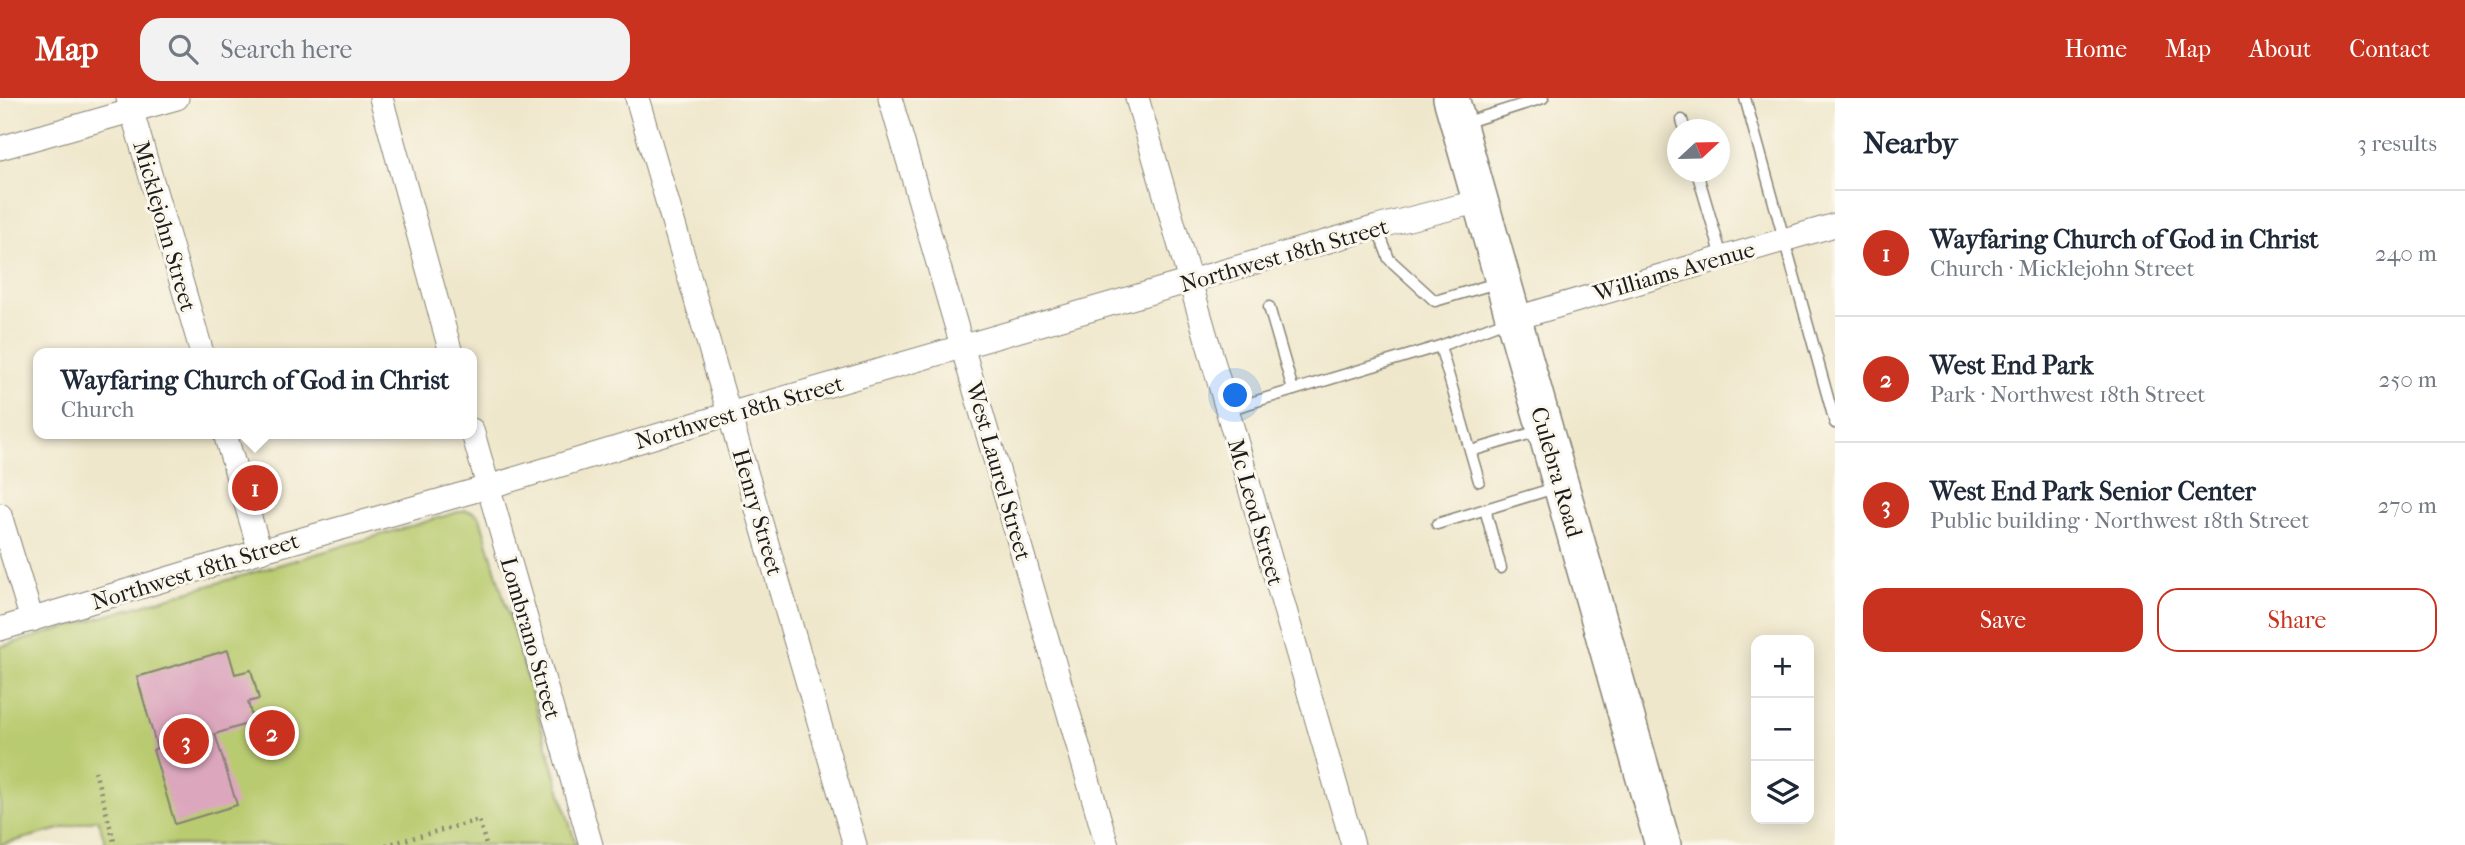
<!DOCTYPE html>
<html lang="en">
<head>
<meta charset="utf-8">
<style>
  :root { --surface:#fff; --page:#f2f2f3; --text:#1f2937; --muted:#747a83; --line:#e0e1e3; --accent:#c8321e }
  body { margin:0; font-family:"IM FELL French Canon",serif; background:var(--page); color:var(--text) }
  .controls { position:absolute; right:21px; bottom:21px; display:grid; overflow:hidden; border-radius:14px; box-shadow:0 4px 18px #0003 }
  .controls button { width:63px; height:63px; display:grid; place-items:center; padding:0; border:0; border-bottom:2px solid var(--line); background:var(--surface); color:var(--text); font:35px sans-serif }
  .compass { position:absolute; left:1667px; top:21px; width:63px; height:63px; border-radius:50%; background:var(--surface); box-shadow:0 4px 18px #0003; rotate:68deg }
  .you { position:absolute; left:1236px; top:298px; width:24px; height:24px; margin:-18px; border:5px solid #fff; border-radius:50%; background:#1a73e8; box-shadow:0 0 0 10px #1a73e833 }
  .badge { display:grid; place-items:center; width:46px; height:46px; border-radius:50%; background:var(--accent); color:#fff; font-size:23px; font-weight:700 }
  .pin { position:absolute; translate:-50% -50%; border:4px solid #fff; box-shadow:0 2px 7px #0006 }
  .popup { position:absolute; left:33px; top:250px; width:444px; height:91px; box-sizing:border-box; display:grid; place-content:center; border-radius:14px; background:var(--surface); filter:drop-shadow(0 2px 5px #0005); font-size:23px; white-space:nowrap; color:var(--muted) }
  .popup b { font-size:26px; color:var(--text) }
  .popup::after { content:''; position:absolute; left:50%; top:100%; margin-left:-14px; border:14px solid transparent; border-top-color:var(--surface) }
  .list { margin:0; padding:0; list-style:none }
  h2 { display:flex; justify-content:space-between; align-items:center; height:91px; margin:0; padding:0 28px; font-size:30px }
  h2 small { font-size:23px; font-weight:400; color:var(--muted) }
  .list li { display:grid; grid-template-columns:46px 1fr auto; gap:21px; align-items:center; box-sizing:border-box; height:126px; padding:0 28px; border-top:2px solid var(--line) }
  .list b { display:block; font-size:26px; white-space:nowrap }
  .list p { margin:0; font-size:23px; white-space:nowrap; color:var(--muted) }
  .list em { font-size:23px; font-style:normal; color:var(--muted) }
  .actions { display:flex; gap:14px; padding:21px 28px }
  .actions a { flex:1; padding:16px 0; border:2px solid var(--accent); border-radius:21px; text-align:center; font-size:24px; color:var(--accent) }
  .actions .main { background:var(--accent); color:#fff }
  .icon { flex:none; width:38px; height:38px; fill:none; stroke:currentColor; stroke-width:2; stroke-linecap:round; stroke-linejoin:round }
  .map { position:relative; flex:none; width:1835px; height:747px; overflow:hidden }
  header { display:flex; align-items:center; gap:42px; box-sizing:border-box; height:98px; padding:0 35px; background:var(--accent); color:#fff }
  header strong { font-size:33px }
  nav { display:flex; gap:38px; margin-inline-start:auto; font-size:24px }
  .search { width:490px; height:63px; background:var(--page); display:flex; align-items:center; gap:18px; box-sizing:border-box; padding:0 24px; border-radius:21px; color:var(--muted); font-size:26px }
  main { display:flex }
  aside { flex:1; background:var(--surface) }
  .map>svg:first-child { display:block }
  .green { fill:#b9cb6f; stroke:#6a7446; stroke-width:2 }
  .building { fill:#dca7bd }
  .lines { fill:none; stroke-linecap:round; stroke-linejoin:round }
  .service-casing { stroke:#868274; stroke-width:13 }
  .minor-casing { stroke:#868274; stroke-width:25 }
  .primary-casing { stroke:#868274; stroke-width:38 }
  .path { stroke:#868274; stroke-width:4.5; stroke-dasharray:2 5; stroke-linecap:butt }
  .service { stroke:#fff; stroke-width:10 }
  .minor { stroke:#fff; stroke-width:23 }
  .primary { stroke:#fff; stroke-width:35 }
  .labels { text-anchor:middle; stroke-width:6; stroke-linejoin:round; paint-order:stroke }
  .street-label { font-size:23px; fill:#1c1c1c; stroke:#fbf7ec }
</style>
</head>
<body>
<header>
<strong>Map</strong>
<div class="search"><svg class="icon" aria-label="search" viewBox="0 0 24 24"><circle cx="10" cy="10" r="6"/><path d="M15 15l6 6"/></svg>Search here</div>
<nav><a>Home</a><a>Map</a><a>About</a><a>Contact</a></nav>
</header>
<main>
<div class="map">
<svg width="1835" height="747" viewBox="0 0 1835 747">
  <rect width="100%" height="100%" fill="#fbf7ec"/>
  <filter id="ink" filterUnits="userSpaceOnUse"><feTurbulence type="fractalNoise" baseFrequency=".0143" numOctaves="2"/><feDisplacementMap in="SourceGraphic" scale="14" xChannelSelector="R" yChannelSelector="G"/><feConvolveMatrix kernelMatrix="1 2 1 2 8 2 1 2 1" color-interpolation-filters="sRGB"/></filter>
  <filter id="wash" filterUnits="userSpaceOnUse"><feTurbulence type="fractalNoise" baseFrequency=".00686" numOctaves="4" result="noise"/><feDisplacementMap in="SourceGraphic" scale="28" xChannelSelector="R" yChannelSelector="G"/><feGaussianBlur stdDeviation="1.57" result="paint"/><feColorMatrix in="noise" values="0 0 0 0 0 0 0 0 0 0 0 0 0 0 0 0 0 1.4 0 .05"/><feComposite in="paint" operator="in"/></filter>
  <g filter="url(#wash)">
    <rect width="100%" height="100%" fill="#efe7cb"/>
    <polygon class="green" points="465,412 474,414 480,419 576,747 106,747 98,721 0,747 0,549"/>
    <g id="blocks">
      <polygon class="building" points="228,552 235,576 251,572 259,601 248,604 253,624 215,636 237,707 175,726 153,652 157,650 137,579"/>
    </g>
  </g>
  <g filter="url(#ink)">
    <use href="#blocks" fill-opacity="0" stroke="#868274" stroke-width="2"/>
    <g class="lines">
      <defs>
        <g id="service">
          <polyline points="1745,0 1835,325"/>
          <polyline points="1682,22 1685,32"/>
          <polyline points="1464,25 1543,0"/>
          <polyline points="1697,74 1722,159"/>
          <polyline points="1377,129 1389,161 1435,203 1500,184"/>
          <polyline points="1269,209 1293,292"/>
          <polyline points="1440,248 1479,383"/>
          <polyline points="1227,312 1440,248 1511,221"/>
          <polyline points="1471,353 1542,332"/>
          <polyline points="1485,411 1501,470"/>
          <polyline points="1437,426 1558,389"/>
        </g>
        <g id="minor">
          <polyline points="128,0 202,255"/>
          <polyline points="381,0 451,255"/>
          <polyline points="637,0 855,747"/>
          <polyline points="890,0 1107,747"/>
          <polyline points="1137,0 1353,747"/>
          <polyline points="0,50 177,0"/>
          <polyline points="1513,221 1835,127"/>
          <polyline points="472,332 591,747"/>
          <polyline points="225,336 260,453"/>
          <polyline points="0,417 32,522"/>
          <polyline points="0,531 260,453 488,389 729,316 1377,129 1480,103"/>
        </g>
        <polyline id="primary" points="1451,0 1663,747"/>
      </defs>
      <use href="#service" class="service-casing"/>
      <use href="#minor" class="minor-casing"/>
      <use href="#primary" class="primary-casing"/>
      <g class="path">
        <polyline points="95,673 115,747"/>
        <polyline points="386,747 479,722 486,747"/>
      </g>
      <use href="#service" class="service"/>
      <use href="#minor" class="minor"/>
      <use href="#primary" class="primary"/>
    </g>
  </g>
  <g class="labels">
    <g class="street-label">
      <text transform="translate(165 128) rotate(74)" y="8">Micklejohn Street</text>
      <text transform="translate(1284 157) rotate(-16)" y="8">Northwest 18th Street</text>
      <text transform="translate(1674 173) rotate(-16)" y="8">Williams Avenue</text>
      <text transform="translate(739 314) rotate(-16)" y="8">Northwest 18th Street</text>
      <text transform="translate(999 373) rotate(74)" y="8">West Laurel Street</text>
      <text transform="translate(1557 374) rotate(74)" y="8">Culebra Road</text>
      <text transform="translate(758 414) rotate(74)" y="8">Henry Street</text>
      <text transform="translate(1256 414) rotate(74)" y="8">Mc Leod Street</text>
      <text transform="translate(195 473) rotate(-17)" y="8">Northwest 18th Street</text>
      <text transform="translate(531 540) rotate(74)" y="8">Lombrano Street</text>
    </g>
  </g>
</svg>
<div class="controls">
<button>+</button>
<button>−</button>
<button><svg class="icon" aria-label="layers" viewBox="0 0 24 24"><path d="M12 4l9 5-9 5-9-5zM3 14l9 5 9-5"/></svg></button>
</div>
<svg class="compass" viewBox="-18 -18 36 36"><path d="M0-13l5 13h-10z" fill="#e53935"/><path d="M0 13l5-13h-10z" fill="#747a83"/></svg>
<div class="you"></div>
<div class="pin badge" style="left:255px;top:390px">1</div>
<div class="popup"><b>Wayfaring Church of God in Christ</b>Church</div>
<div class="pin badge" style="left:272px;top:635px">2</div>
<div class="pin badge" style="left:186px;top:643px">3</div>
</div>
<aside>
<h2>Nearby<small>3 results</small></h2>
<ul class="list">
<li><span class="badge">1</span><div><b>Wayfaring Church of God in Christ</b><p>Church · Micklejohn Street</p></div><em>240 m</em></li>
<li><span class="badge">2</span><div><b>West End Park</b><p>Park · Northwest 18th Street</p></div><em>250 m</em></li>
<li><span class="badge">3</span><div><b>West End Park Senior Center</b><p>Public building · Northwest 18th Street</p></div><em>270 m</em></li>
</ul>
<div class="actions"><a class="main">Save</a><a>Share</a></div>
</aside>
</main>
</body>
</html>
